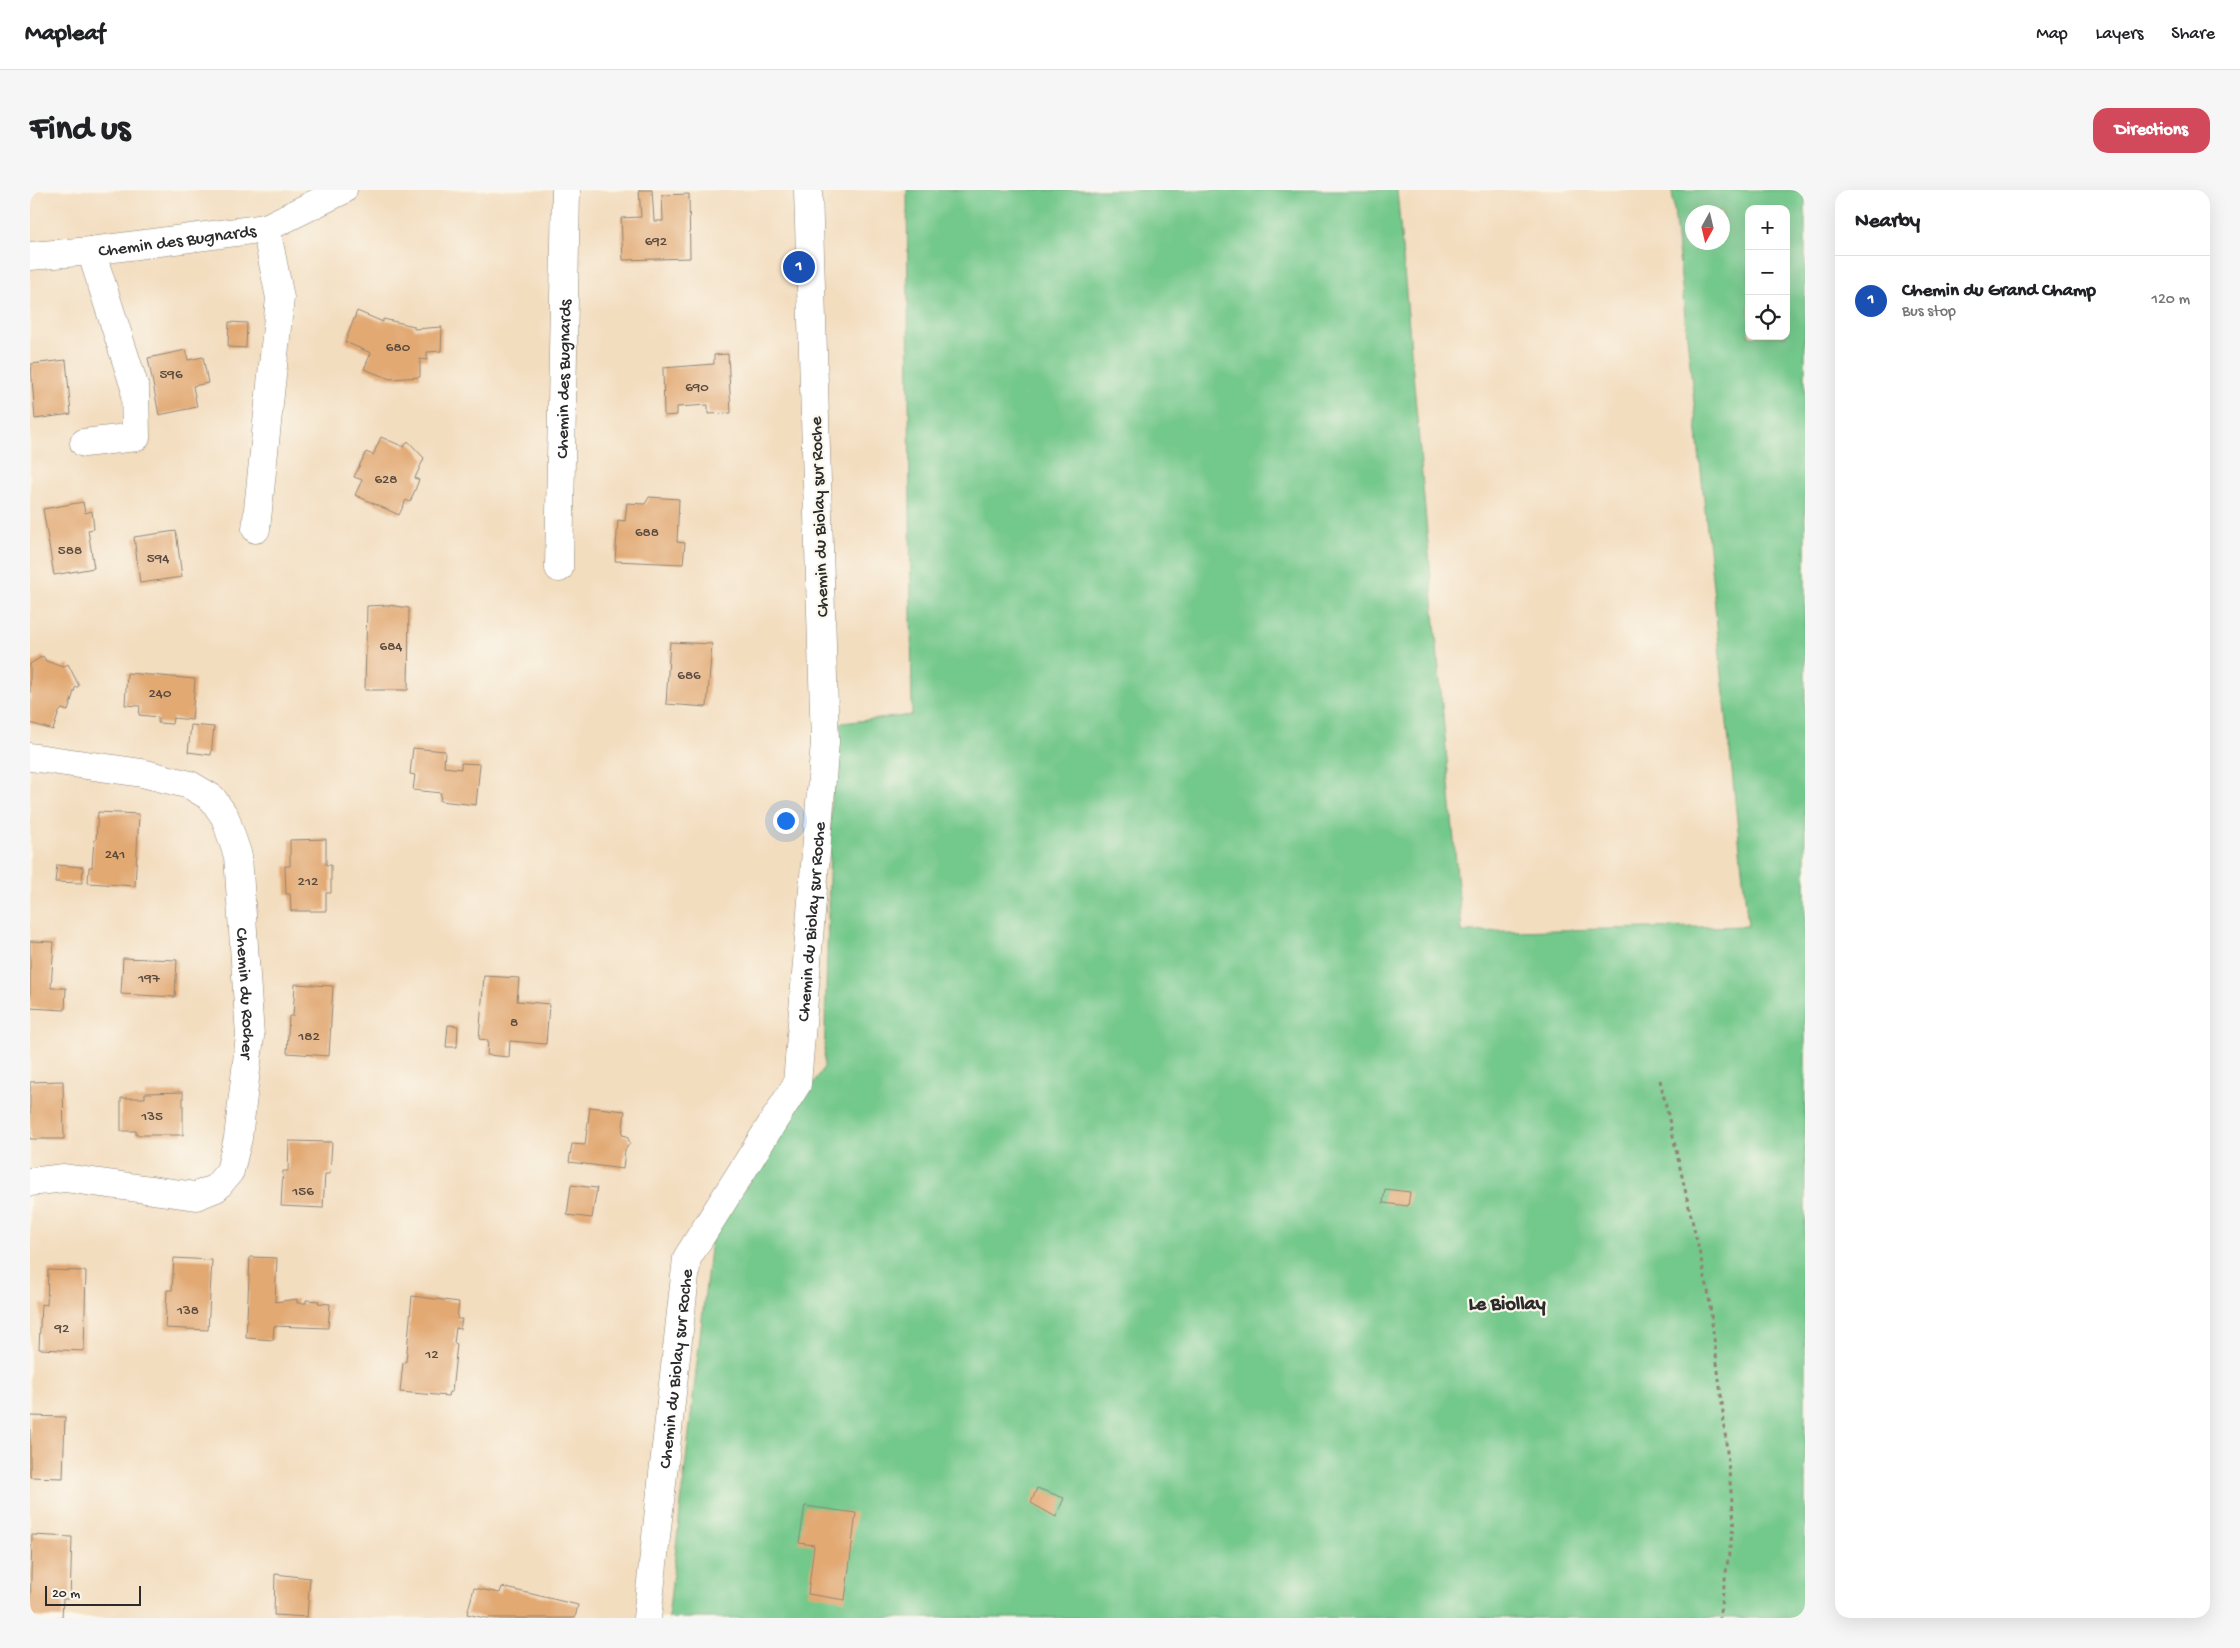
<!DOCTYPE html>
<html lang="en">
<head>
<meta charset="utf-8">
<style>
  :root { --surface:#fff; --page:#f6f6f6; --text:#202124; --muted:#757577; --line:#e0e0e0; --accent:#d1495b }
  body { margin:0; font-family:"Gochi Hand",sans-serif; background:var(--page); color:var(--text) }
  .controls { position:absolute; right:15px; top:15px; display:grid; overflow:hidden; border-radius:10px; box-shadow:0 5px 20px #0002 }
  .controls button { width:45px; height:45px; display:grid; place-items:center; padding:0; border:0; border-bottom:1px solid var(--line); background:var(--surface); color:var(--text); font:25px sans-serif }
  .compass { position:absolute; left:1655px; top:15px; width:45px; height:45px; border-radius:50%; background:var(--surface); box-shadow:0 5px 20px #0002; rotate:188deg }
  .scale { position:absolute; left:15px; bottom:12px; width:96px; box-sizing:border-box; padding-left:5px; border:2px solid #2b2b2b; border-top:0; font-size:14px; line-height:18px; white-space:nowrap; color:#2b2b2b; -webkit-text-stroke:4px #fbf7ec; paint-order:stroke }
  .you { position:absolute; left:755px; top:630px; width:18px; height:18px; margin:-12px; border:4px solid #fff; border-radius:50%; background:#1a73e8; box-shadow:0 0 0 8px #1a73e833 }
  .badge { display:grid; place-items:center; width:32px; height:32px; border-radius:50%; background:var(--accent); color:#fff; font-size:16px; font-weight:700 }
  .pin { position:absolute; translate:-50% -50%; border:2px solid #fff; box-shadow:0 1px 5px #0006 }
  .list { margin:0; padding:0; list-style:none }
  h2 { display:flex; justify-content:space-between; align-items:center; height:65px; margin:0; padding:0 20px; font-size:21px }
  h2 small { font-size:16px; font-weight:400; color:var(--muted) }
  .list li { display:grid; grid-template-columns:32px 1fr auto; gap:15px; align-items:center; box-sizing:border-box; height:90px; padding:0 20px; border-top:1px solid var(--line) }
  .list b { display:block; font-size:19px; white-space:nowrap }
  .list p { margin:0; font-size:16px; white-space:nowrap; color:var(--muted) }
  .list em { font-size:16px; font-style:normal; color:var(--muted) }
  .icon { flex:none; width:28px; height:28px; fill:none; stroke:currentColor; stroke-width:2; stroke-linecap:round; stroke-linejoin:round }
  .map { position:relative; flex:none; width:1775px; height:1428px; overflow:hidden; border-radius:15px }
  header { display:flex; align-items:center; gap:30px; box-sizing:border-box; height:70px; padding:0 25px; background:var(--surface); border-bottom:1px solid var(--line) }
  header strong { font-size:24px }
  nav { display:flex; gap:28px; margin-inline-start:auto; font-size:18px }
  .intro { display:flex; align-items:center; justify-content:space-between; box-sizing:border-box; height:120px; padding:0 30px }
  h1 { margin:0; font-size:35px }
  .button { padding:12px 22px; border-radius:15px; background:var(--accent); color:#fff; font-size:18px; font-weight:700 }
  main { display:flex; gap:30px; padding:0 30px }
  aside { flex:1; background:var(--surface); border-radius:15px; box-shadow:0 5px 20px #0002 }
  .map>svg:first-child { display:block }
  .green { fill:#73c88b; stroke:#4f7a5b; fill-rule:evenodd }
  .building { fill:#e2a973 }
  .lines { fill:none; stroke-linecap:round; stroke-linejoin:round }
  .minor-casing { stroke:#8f8475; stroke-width:29 }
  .path { stroke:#8f8475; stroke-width:3; stroke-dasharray:4 4; stroke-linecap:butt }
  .minor { stroke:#fff; stroke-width:28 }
  .labels { text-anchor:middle; stroke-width:4.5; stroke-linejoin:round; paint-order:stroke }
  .number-label { font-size:15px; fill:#594a3d }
  .street-label { font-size:18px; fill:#2b2b2b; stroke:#fbf7ec }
  .quarter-label { font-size:20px; font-weight:bold; fill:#2b2b2b; stroke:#fbf7ec }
</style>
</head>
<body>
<header>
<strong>Mapleaf</strong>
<nav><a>Map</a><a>Layers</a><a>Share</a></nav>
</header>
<div class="intro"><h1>Find us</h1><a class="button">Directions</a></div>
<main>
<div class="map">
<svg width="1775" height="1428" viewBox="0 0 1775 1428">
  <rect width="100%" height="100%" fill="#fbf7ec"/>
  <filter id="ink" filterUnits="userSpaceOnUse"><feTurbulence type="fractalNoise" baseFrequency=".02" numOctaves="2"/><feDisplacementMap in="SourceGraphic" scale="10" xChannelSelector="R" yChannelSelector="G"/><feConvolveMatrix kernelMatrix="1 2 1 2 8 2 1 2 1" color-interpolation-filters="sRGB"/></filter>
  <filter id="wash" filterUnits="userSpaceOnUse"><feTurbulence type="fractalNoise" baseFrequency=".0096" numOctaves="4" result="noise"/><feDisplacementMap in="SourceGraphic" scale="20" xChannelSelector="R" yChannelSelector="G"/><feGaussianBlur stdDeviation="1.12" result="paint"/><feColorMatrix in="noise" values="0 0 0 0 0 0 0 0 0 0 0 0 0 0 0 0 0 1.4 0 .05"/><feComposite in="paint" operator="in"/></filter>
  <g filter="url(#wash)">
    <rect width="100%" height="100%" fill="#f3ddbf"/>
    <path class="green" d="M877,0h490l65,742 286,-6 -76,-736h133v1428h-1137l43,-378 113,-173 9,-343 79,-9zM1719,19h37v127h-37zM1662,22h30v30h-30z"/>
    <g id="blocks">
      <g class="building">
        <polygon points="609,0 622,0 624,31 633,31 632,5 659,4 660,68 593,70 591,28 611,27"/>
        <polygon points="327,121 353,132 353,129 384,136 384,139 412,137 411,161 397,162 397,170 390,169 390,187 360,189 334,179 341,163 315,152"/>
        <polygon points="199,132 217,133 216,158 198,157"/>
        <polygon points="156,160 158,170 173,167 178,193 163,196 167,217 129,225 118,168"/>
        <polygon points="698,164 701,223 678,224 678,215 647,217 647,225 634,226 633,178 684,174 684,165"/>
        <polygon points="36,170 41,224 5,229 1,174"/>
        <polygon points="351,247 374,257 378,251 394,268 385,288 389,290 380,312 376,310 369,325 325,305 332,290 324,287 336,262 343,265"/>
        <polygon points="619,307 649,309 647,352 655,353 653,374 585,371 588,330 595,331 597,313 615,314"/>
        <polygon points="53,312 55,323 62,321 64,339 58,340 64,378 24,385 13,319"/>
        <polygon points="146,341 152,387 110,393 104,347"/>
        <polygon points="358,415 379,418 378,500 335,500 337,416"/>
        <polygon points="640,452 682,454 677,517 636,514"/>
        <polygon points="13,466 16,471 33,477 38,474 49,496 45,498 38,521 32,519 29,522 23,540 0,533 0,474"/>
        <polygon points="97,483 165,489 162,530 143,528 142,534 128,533 128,527 109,525 110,516 95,515"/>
        <polygon points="161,535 184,537 181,565 158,562"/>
        <polygon points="383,558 415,561 414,577 431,579 431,573 450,574 446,615 410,611 411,603 383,600 385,585 380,584"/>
        <polygon points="68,622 109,624 105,696 58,693 59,677 62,677 64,650 66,650"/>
        <polygon points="296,649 296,675 301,675 301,703 296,703 296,721 261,721 260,704 256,704 255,676 260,676 260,650"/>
        <polygon points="27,675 53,677 52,693 25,692"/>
        <polygon points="0,751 24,752 21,798 36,798 35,820 0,818"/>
        <polygon points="93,768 147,770 145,807 91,804"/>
        <polygon points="454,786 489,788 487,811 519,814 516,854 480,851 479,867 457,865 458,850 449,849"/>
        <polygon points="265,794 303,796 299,866 257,863 259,826 263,826"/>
        <polygon points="418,835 428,836 427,857 416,857"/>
        <polygon points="33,891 34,949 0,949 0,892"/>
        <polygon points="153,902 153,945 106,945 106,941 91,941 91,908 115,908 115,903"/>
        <polygon points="560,917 595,921 592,945 597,946 600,953 595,960 593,979 539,972 542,954 555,955"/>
        <polygon points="259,951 302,952 300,984 295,984 293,1018 251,1016 253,981 258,981"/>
        <polygon points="541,995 567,998 562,1028 537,1025"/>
        <polygon points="1355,999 1380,1002 1378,1016 1353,1013"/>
        <polygon points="220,1067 247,1068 245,1112 267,1109 267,1113 276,1113 276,1110 289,1111 288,1113 300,1114 298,1138 244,1136 243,1150 216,1148"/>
        <polygon points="144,1068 182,1070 178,1140 135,1138 137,1100 142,1100"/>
        <polygon points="18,1080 56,1081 54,1161 9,1159 11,1114 17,1115"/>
        <polygon points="382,1106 429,1112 427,1129 432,1129 430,1139 426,1138 424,1153 427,1154 422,1202 419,1202 418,1206 370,1202 373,1173 376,1172"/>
        <polygon points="0,1226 35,1227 33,1288 0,1287"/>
        <polygon points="1007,1298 1034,1308 1026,1327 1001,1313"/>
        <polygon points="775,1316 826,1323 815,1410 778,1404 784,1355 769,1353"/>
        <polygon points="2,1345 42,1347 40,1409 33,1409 32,1428 0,1427"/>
        <polygon points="245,1384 280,1388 277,1427 244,1425"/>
        <polygon points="472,1397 548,1415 545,1428 455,1428 437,1424 444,1398 470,1403"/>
      </g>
    </g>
  </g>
  <g filter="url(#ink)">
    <use href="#blocks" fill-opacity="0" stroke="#8f8475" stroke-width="1"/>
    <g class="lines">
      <defs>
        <g id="minor">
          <path id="s1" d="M0,66l61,-5 175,-23 77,-38"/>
          <polyline points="54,253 106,247 105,198 61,61"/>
          <polyline points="226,339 250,108 236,38"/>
          <path id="s2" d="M529,378l7,-378"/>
          <path id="s3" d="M0,567l112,16 48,12 22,13 13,19 13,39 12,180 -12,102 -8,33 -14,17 -20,8 -132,-18 -34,4"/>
          <path id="s4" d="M617,1428l40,-360 110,-174 28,-342 -17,-552"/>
        </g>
      </defs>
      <use href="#minor" class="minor-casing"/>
      <polyline class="path" points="1630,890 1678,1100 1692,1213 1704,1331 1689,1428"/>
      <use href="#minor" class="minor"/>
    </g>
  </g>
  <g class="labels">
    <g class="number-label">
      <text x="626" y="55">692</text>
      <text x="368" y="161">680</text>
      <text x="141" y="188">596</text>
      <text x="667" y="201">690</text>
      <text x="356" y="293">628</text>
      <text x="617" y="346">688</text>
      <text x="40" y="364">588</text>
      <text x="128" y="372">594</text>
      <text x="361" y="460">684</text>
      <text x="659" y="489">686</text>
      <text x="130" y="507">240</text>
      <text x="85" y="668">241</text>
      <text x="278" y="695">212</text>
      <text x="119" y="792">197</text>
      <text x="484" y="836">8</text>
      <text x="279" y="850">182</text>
      <text x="122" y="930">135</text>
      <text x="273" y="1005">156</text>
      <text x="158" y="1124">138</text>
      <text x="32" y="1142">92</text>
      <text x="402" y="1168">12</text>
    </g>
    <g class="street-label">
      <text dy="6" stroke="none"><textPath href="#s1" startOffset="148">Chemin des Bugnards</textPath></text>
      <text dy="6" stroke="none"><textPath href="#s2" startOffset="189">Chemin des Bugnards</textPath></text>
      <text transform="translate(788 327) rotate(-92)" y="6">Chemin du Biolay sur Roche</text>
      <text dy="6" stroke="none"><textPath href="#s4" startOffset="731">Chemin du Biolay sur Roche</textPath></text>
      <text dy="6" stroke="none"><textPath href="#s3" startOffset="390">Chemin du Rocher</textPath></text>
      <text dy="6" stroke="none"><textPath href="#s4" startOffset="251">Chemin du Biolay sur Roche</textPath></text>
    </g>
    <g class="quarter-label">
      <text x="1477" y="1119">Le Biollay</text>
    </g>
  </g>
</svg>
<div class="controls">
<button>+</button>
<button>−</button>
<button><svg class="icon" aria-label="locate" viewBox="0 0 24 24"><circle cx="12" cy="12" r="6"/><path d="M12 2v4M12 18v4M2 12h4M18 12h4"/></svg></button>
</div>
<svg class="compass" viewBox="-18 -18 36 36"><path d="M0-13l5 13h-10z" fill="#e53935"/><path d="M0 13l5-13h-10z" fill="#757577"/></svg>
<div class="scale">20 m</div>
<div class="you"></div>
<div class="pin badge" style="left:769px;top:77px;background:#1a4fb4">1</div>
</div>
<aside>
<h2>Nearby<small></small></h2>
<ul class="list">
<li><span class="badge" style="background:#1a4fb4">1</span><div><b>Chemin du Grand Champ</b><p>Bus stop</p></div><em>120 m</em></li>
</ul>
</aside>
</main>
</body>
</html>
